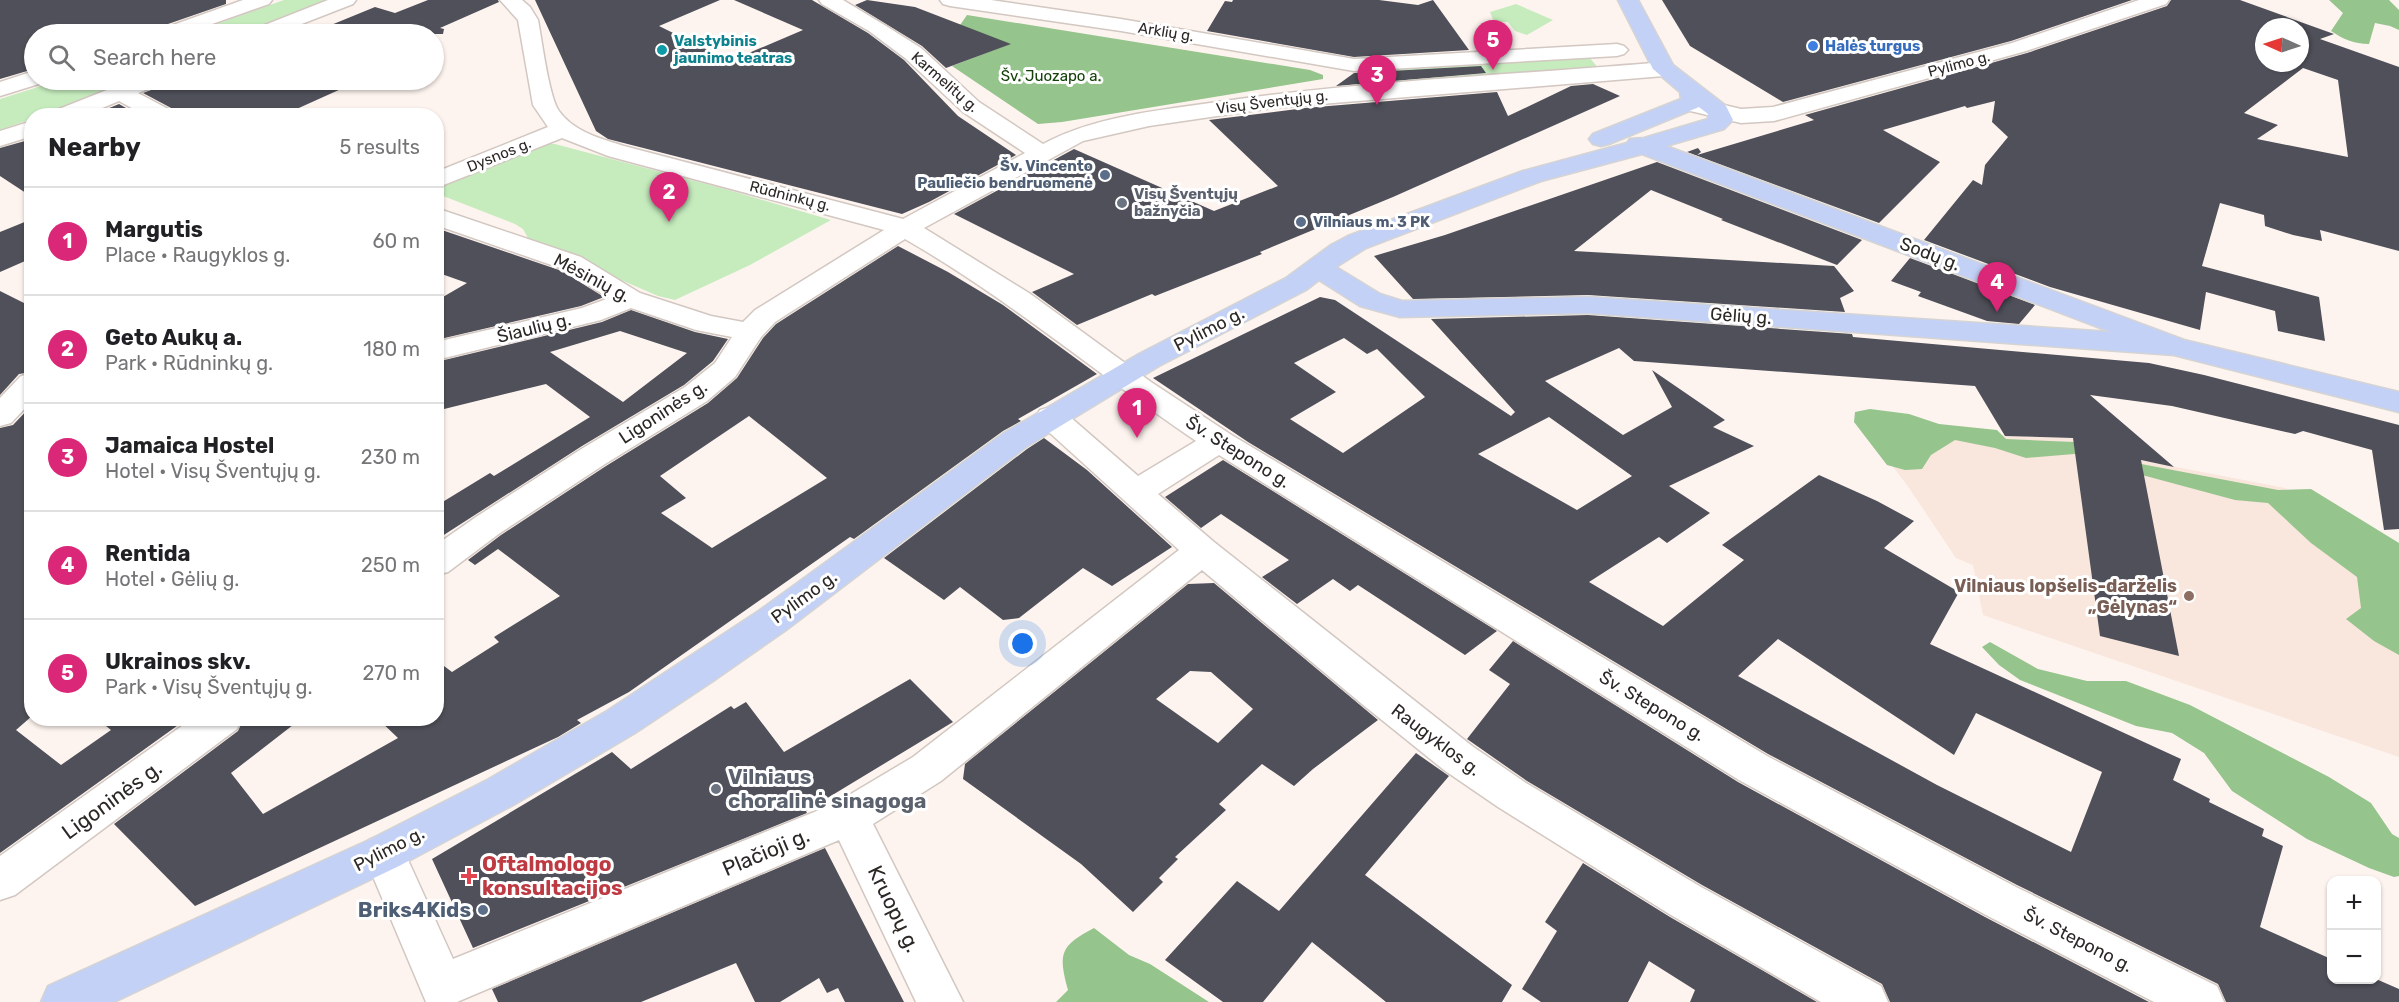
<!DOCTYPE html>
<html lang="en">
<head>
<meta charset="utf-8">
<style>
  :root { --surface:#fff; --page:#f2f2f2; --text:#202124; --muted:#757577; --line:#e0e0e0; --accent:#db2777 }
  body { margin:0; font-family:Rubik,sans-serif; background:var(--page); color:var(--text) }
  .controls { position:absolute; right:18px; bottom:18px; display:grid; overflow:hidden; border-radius:12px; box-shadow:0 2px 4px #0004 }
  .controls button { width:54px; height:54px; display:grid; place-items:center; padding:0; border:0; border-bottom:2px solid var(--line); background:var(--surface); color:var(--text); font:30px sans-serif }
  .compass { position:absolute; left:2255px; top:18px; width:54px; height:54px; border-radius:50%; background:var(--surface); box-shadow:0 2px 4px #0004; rotate:273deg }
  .you { position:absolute; left:1023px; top:644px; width:21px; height:21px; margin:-15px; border:4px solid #fff; border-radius:50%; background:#1a73e8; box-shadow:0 0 0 9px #1a73e833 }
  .badge { display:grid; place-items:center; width:39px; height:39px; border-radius:50%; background:var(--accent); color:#fff; font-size:20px; font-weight:700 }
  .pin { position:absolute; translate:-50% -50px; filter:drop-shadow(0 2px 3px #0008) }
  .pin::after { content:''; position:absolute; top:32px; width:21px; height:18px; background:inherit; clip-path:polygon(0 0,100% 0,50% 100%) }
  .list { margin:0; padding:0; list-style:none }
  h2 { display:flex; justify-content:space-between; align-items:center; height:78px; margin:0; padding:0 24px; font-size:26px }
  h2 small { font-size:20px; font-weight:400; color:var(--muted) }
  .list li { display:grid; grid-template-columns:39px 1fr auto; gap:18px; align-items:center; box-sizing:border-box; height:108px; padding:0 24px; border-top:2px solid var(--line) }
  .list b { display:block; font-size:22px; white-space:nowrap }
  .list p { margin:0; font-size:20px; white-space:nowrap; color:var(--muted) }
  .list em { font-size:20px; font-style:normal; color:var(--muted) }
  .icon { flex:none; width:33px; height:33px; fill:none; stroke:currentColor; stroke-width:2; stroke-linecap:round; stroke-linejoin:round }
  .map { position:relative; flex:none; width:2399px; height:1002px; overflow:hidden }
  .search { position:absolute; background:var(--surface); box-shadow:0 2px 4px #0004; left:24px; top:24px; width:420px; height:66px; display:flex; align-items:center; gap:15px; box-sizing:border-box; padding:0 21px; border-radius:33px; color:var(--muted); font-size:22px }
  .panel { position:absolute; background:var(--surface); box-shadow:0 2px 4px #0004; left:24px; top:108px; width:420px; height:618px; border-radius:24px }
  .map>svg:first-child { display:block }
  .built { fill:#f9e6dc }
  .green { fill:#c6ecbe }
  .forest { fill:#95c48c }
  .building { fill:#4f5059; fill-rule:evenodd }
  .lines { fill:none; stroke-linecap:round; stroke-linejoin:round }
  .minor-casing { stroke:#d2c7c1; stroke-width:3 }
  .major-casing { stroke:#d5d4d4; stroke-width:3 }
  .minor { fill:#fff; fill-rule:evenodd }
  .major { fill:#c4d1f6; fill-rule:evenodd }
  .shop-dot { fill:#3f7fe0; stroke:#fff; stroke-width:2 }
  .culture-dot { fill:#0f9aa8; stroke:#fff; stroke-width:2 }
  .service-dot { fill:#5c6f8a; stroke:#fff; stroke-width:2 }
  .worship-dot { fill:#6b7280; stroke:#fff; stroke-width:2 }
  .education-dot { fill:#8d6e63; stroke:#fff; stroke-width:2 }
  .health-dot { fill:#e0444e; stroke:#fff; stroke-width:2 }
  .labels { text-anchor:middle; stroke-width:6; stroke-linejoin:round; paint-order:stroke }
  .far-street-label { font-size:15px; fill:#2c2826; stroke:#fff }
  .far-culture-label { font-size:15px; font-weight:bold; fill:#0d838f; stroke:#fff; text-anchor:start }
  .far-shop-label { font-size:15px; font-weight:bold; fill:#366cbe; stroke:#fff; text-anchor:start }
  .far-park-label { font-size:15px; fill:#134108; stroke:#fff }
  .far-service-label { font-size:15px; font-weight:bold; fill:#4e5e75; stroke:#fff; text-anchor:end }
  .far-worship-label { font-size:15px; font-weight:bold; fill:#5b616d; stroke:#fff; text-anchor:start }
  .street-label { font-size:18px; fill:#2c2826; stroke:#fff }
  .education-label { font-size:18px; font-weight:bold; fill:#785e54; stroke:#fff; text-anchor:end }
  .near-worship-label { font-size:21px; font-weight:bold; fill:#5b616d; stroke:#fff; text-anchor:start }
  .near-street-label { font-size:21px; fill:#2c2826; stroke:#fff }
  .near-health-label { font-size:21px; font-weight:bold; fill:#be3a42; stroke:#fff; text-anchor:start }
  .near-service-label { font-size:21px; font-weight:bold; fill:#4e5e75; stroke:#fff; text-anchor:end }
</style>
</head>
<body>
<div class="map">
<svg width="2399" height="1002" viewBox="0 0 2399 1002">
  <rect width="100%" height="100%" fill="#fef4ef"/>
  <polygon class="built" points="1864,429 2088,439 2135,459 2285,488 2399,564 2399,757 1983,615 1973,565 1956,558 1907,485"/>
  <g class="green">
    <polygon points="284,0 326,0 243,34 189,34"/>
    <polygon points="1516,4 1553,20 1527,35 1515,31 1508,22 1494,22 1490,12"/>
    <polygon points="1589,57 1600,70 1389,83 1384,81 1380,73 1387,70"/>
    <polygon points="60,80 134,80 43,115 32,116 31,119 0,130 0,99"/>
    <polygon points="544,144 555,144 725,189 831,220 750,265 675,300 658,296 529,240 523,229 515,224 438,194 440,188 475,170"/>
  </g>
  <g class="forest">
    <path d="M2329,0h60l10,10v20l-9,-4 -15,-3 -6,21c-15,0 -26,-5 -38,-13l12,-18z"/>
    <polygon points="967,15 1310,70 1323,75 1323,79 1062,122 1038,124 952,66 1010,44 958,28"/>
    <polygon points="1870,409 1909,414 1939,424 1997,430 2006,439 2098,443 2136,463 2278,490 2311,489 2399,543 2399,655 2374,641 2346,619 2361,608 2357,577 2311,543 2268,503 2235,500 2131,472 2086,453 2026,458 1995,448 1955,440 1931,455 1922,469 1905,470 1887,465 1854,422 1855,412"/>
    <polygon points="1990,642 2038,669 2087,681 2126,681 2190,705 2329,777 2371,803 2392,834 2399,838 2399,876 2394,877 2369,868 2307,839 2232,791 2204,753 2172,733 2136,726 2020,680 1999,665 1982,647"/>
    <path d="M1094,928l35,27 21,9 59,38h-153l12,-12c-10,-37 -8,-44 26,-62z"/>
  </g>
  <g class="building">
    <polygon points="0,0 226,0 226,4 139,34 34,34 34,69 0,79"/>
    <polygon points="428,0 498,0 499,2 440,28 444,29 443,34 309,34 375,7 395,13"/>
    <polygon points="535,0 720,0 659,26 730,61 803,30 734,0 812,0 868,33 904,60 958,116 1016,155 929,202 902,214 608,139 596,131"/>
    <polygon points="867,0 915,7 1011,44 946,68 922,46 855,5"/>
    <polygon points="1233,0 1379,0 1418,5 1433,0 1469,50 1354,57 1207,31 1225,1 1232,2"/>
    <polygon points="1662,0 2132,0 2011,41 1783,102 1690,46"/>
    <path d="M2171,0h69l94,34 -14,5 79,28v184l-79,-21 2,11 -29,-6 -28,-9 -1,-11 -44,-12 -18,63 117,31 6,44 -47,-10 -3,-20 -69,-19 -6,38 -150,-43 -126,-47 49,-60 9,5 3,-20 23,-28 -16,-15 3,-21 -28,7 -2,-2 -82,24 57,32 -61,61 -192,-71 11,-4 3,4 -4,3 117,-35 -9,-5 222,-62 140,-47zM2264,27h36v36h-36zM2303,68l35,12 10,77 -91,-18 21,-14 -34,-12z"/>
    <polygon points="1481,66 1486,73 1336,86 1354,73"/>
    <polygon points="164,80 361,80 281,116 177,116 173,109 143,93 159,87"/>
    <polygon points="1593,84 1620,96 1393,197 1260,252 1262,254 1155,296 1152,294 1077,325 1032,292 1074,274 954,214 1074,149 1214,211 1278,186 1209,120 1305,108 1497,92 1508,116 1571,86"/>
    <polygon points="119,104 140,116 90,116"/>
    <polygon points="32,139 32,197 0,176 0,148"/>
    <polygon points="1657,162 1862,240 1837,265 1721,220 1723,219 1651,190 1574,251 1834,266 1854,291 1840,298 1845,312 1588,295 1413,299 1374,256 1445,235"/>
    <polygon points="32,219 32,258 0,272 0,232"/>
    <polygon points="436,228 562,271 604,297 581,306 436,340 436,301 467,283 436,272"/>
    <path d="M898,246l50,26 55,33 94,69 -79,45 3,2 -18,10 -149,108 -4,-2 -221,155 -52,28 4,3 -23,14 -363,169 -81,-82 124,-93 6,-13h58l-71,55 32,41 135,-76 -21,-20h59v-58l16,12 47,-30 -5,-5 66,-41 -62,-47 -23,16 -7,-5 33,-25 105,-69 102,-63 29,-25 26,-40 13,-14zM749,416l78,62 -115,70 -51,-35 25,-15 -26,-22z"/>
    <polygon points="1910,258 2035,305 2019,324 1987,321 1918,296 1921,292 1891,281"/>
    <polygon points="0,291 32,307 32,372 19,374 0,395"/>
    <path d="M1320,297l15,3 176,116 4,-4 -84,-93 157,-4 264,19 1,3 296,26 55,12 195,50v104l-15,1 -12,-80 -69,-19 -8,3 -123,-28 -82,-11 84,72 -33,-7 38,196 -79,-20 -27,-198 -68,-2 -30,-50 -341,-25 -15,-13 -74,33 78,54 49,-28 -20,-37 73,50 -12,7 41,19 -85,40 41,27 -43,30 -8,-6 -70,45 74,44 81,-66 -22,-15 97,-70 58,26 37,20 -30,27 75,44 -29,52 251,115 -8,21 37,19 -1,3 55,27 -2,7 21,10 -23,81 71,32v21l45,-1 23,10v13h-173l-8,-18 -201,-99 -249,-131 -520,-312 -95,-64zM1344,338l23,16 10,-5 48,48 -82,56 -53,-34 46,-27 -42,-29zM1549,417l83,59 -55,34 -99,-56zM1778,639l176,116 22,-42 126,59 -31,80 -134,-67 -199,-109z"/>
    <path d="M631,310l64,22 33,7 -15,22 -29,24 -102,61 -146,94v-34l54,-33 4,3 96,-59 -44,-33 -110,27v-49l166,-40zM620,331l67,22 -64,49 -73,-50z"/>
    <polygon points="32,405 32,716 16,730 61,765 111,730 96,718 188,718 0,853 0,428 13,425"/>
    <polygon points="1044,438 1087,470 1172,547 1112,586 1083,568 1019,618 1003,620 960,587 944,600 884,558 1027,449"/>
    <polygon points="1223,460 1497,631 1465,655 1358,585 1350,591 1333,579 1297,604 1262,577 1289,560 1221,514 1201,528 1165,497"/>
    <path d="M1214,583l164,137 -65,49 -19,17 -32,-22 -43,40 7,6 -51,47 3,2 -19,19 4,4 -30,30 -52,-48 -118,-85 2,-15 223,-180zM1190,671l21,1 42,37 -35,34 -62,-44z"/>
    <polygon points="1513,641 1738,782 1985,917 2149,1002 1890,1002 1882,984 1702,885 1527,781 1467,739 1510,684 1489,670"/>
    <polygon points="910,679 953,722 806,811 807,813 473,948 432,859 612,752 631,769 731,706 734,709 746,702 784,752"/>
    <polygon points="1416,753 1449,776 1365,875 1512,985 1502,1002 1386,1002 1312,942 1263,1002 1223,1002 1165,960 1237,881 1279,911"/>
    <polygon points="825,848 904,1002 845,1002 838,988 827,993 819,978 780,1002 755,1002 736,963 641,1002 498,1002 492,989"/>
    <polygon points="1583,863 1670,917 1817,1002 1690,1002 1695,990 1649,961 1628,1002 1541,1002 1522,989 1557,931 1545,922"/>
  </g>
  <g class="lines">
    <defs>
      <g id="minor">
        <polygon points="243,0 272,0 269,4 184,34 156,34 159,30"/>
        <polygon points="328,0 356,0 353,4 276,34 249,34 252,30"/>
        <path d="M500,0h22l8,7 8,13c4,21 11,77 21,91 15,21 43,28 65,35l279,73 122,-66 -62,-41 -58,-54 -36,-27 -47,-27 -3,-4h24l43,26 35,22 58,54 64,42c50,-27 111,-33 167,-41 150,-22 303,-28 454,-41l8,2 3,5 -3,5 -8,2 -392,32 -123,18 -66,15 -159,87 105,65 122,89 79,52 537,322 249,131 201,99 7,16h-70l-168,-87 -247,-135 -520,-325 -61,39 56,48 258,204 54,37 175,104 180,99 7,16h-67l-150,-87 -173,-108 -54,-37 -82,-66 -160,-134 -261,211 -68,43 90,178h-47l-77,-162 -382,162h-31l-63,-149 6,-13 15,-6 15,6 54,119 381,-155 79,-47 266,-207 -139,-126 -4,-7 4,-7 11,-3 11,3 76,66 58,-35c-98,-66 -188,-143 -291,-202l-130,83 -14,15 -26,40 -28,24 -102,63 -105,69 -52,39 -12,3v-30l40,-28 107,-69 102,-61 30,-24 17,-26 -36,-7 -65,-22 -30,12 -165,40v-18l146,-34 27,-10 -46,-29 -127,-44v-17l145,49 59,36 71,23 32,6 12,-12 129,-80 -276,-74 -46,-18 -126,50v-16l112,-45 -15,-22 -15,-85z"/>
        <polygon points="940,0 991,0 1121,19 1354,59 1617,44 1624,46 1628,50 1624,54 1617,56 1354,71 1121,31 950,6 943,4"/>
        <polygon points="2139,0 2169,0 2166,4 2026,51 1774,121 1741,123 1682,109 1679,104 1682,99 1690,97 1741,109 1773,107 2012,43"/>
        <polygon points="34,71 34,80 44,80 42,83 0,96 0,82"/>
        <polygon points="132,80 161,80 158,85 138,93 172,111 175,116 146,116 119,101 83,116 51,116 54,111"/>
        <polygon points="32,121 32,136 0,146 0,131"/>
        <polygon points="32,374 32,401 11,423 0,426 0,398 21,376"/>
        <polygon points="193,718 242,718 237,729 15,895 0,900 0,856"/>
      </g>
      <path id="major" d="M1618,0h20l35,65 53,41 7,14 -9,9 -58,17 518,194 215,52v20l-225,-57 -586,-42 -188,4 -40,-11 -41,-26 -13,10 -147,76 -133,81 -240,183 -73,51 -78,52 -120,71 -116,62 -285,136h-73l7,-16 321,-146 118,-60 120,-69 153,-101 244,-177 135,-79 147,-76 45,-33 17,-9 175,-65 104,-28 3,-4 14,-1 64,-19v-5l-9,-7 -90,37 -8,2 -8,-2 -4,-5 4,-5 88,-35 -1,-7 -27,-23zM1642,154l469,178 -523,-35 -186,4 -22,-7 -44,-27 30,-19 175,-67z"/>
    </defs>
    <use href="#minor" class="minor-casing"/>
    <use href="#major" class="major-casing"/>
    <use href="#minor" class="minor"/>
    <use href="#major" class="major"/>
  </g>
  <circle class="shop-dot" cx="1813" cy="46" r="6"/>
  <circle class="culture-dot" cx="662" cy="50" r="6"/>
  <g class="service-dot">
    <circle cx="1105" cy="175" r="6"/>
    <circle cx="1301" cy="222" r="6"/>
    <circle cx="483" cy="910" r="6"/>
  </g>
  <g class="worship-dot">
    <circle cx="1122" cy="203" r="6"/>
    <circle cx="716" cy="789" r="6"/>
  </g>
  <circle class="education-dot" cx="2189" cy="596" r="6"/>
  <path class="health-dot" d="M466 867h6v6h6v6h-6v6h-6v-6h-6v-6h6z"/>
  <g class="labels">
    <g class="far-street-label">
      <text transform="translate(1166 32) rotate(9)" y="5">Arklių g.</text>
      <text transform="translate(1959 64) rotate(-15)" y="5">Pylimo g.</text>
      <text transform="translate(945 82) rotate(41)" y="5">Karmelitų g.</text>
      <text transform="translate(1272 102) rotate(-7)" y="5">Visų Šventųjų g.</text>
      <text transform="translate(499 155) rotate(-22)" y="5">Dysnos g.</text>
      <text transform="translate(790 196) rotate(14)" y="5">Rūdninkų g.</text>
    </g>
    <g class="far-culture-label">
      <text x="674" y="46">Valstybinis<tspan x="674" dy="17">jaunimo teatras</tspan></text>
    </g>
    <g class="far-shop-label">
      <text x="1825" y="51">Halės turgus</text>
    </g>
    <g class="far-park-label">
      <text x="1051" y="81">Šv. Juozapo a.</text>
    </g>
    <g class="far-service-label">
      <text x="1093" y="171">Šv. Vincento<tspan x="1093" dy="17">Pauliečio bendruomenė</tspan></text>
      <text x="1313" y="227" text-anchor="start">Vilniaus m. 3 PK</text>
    </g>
    <g class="far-worship-label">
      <text x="1134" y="199">Visų Šventųjų<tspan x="1134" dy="17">bažnyčia</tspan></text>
    </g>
    <g class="street-label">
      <text transform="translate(1930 254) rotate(21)" y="6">Sodų g.</text>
      <text transform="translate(592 278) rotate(28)" y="6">Mėsinių g.</text>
      <text transform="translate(1741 316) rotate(4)" y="6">Gėlių g.</text>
      <text transform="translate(534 328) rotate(-14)" y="6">Šiaulių g.</text>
      <text transform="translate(1209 329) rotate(-27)" y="6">Pylimo g.</text>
      <text transform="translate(663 412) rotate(-33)" y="6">Ligoninės g.</text>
      <text transform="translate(1238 452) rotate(32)" y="6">Šv. Stepono g.</text>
      <text transform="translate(804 597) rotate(-36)" y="6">Pylimo g.</text>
      <text transform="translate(1652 706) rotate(31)" y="6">Šv. Stepono g.</text>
      <text transform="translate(1436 740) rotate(37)" y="6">Raugyklos g.</text>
      <text transform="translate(389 849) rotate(-27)" y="6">Pylimo g.</text>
      <text transform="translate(2078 940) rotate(27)" y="6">Šv. Stepono g.</text>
    </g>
    <g class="education-label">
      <text x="2177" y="592">Vilniaus lopšelis-darželis<tspan x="2177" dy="21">„Gėlynas“</tspan></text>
    </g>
    <g class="near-worship-label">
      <text x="728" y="784">Vilniaus<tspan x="728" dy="24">choralinė sinagoga</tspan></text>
    </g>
    <g class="near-street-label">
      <text transform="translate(112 800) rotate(-36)" y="7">Ligoninės g.</text>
      <text transform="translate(766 852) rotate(-23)" y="7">Plačioji g.</text>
      <text transform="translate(894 909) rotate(64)" y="7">Kruopų g.</text>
    </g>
    <g class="near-health-label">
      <text x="482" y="871">Oftalmologo<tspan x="482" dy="24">konsultacijos</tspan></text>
    </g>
    <g class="near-service-label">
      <text x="471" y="917">Briks4Kids</text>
    </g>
  </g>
</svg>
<div class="controls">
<button>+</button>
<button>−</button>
</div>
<svg class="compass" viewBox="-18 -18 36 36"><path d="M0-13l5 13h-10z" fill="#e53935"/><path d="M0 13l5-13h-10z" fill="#757577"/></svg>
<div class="you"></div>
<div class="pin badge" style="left:1137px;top:438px">1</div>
<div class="pin badge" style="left:669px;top:222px">2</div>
<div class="pin badge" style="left:1377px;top:105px">3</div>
<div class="pin badge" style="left:1997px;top:312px">4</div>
<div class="pin badge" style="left:1493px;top:70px">5</div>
<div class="search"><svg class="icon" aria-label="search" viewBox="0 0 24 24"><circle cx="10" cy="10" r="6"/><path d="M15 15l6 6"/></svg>Search here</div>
<section class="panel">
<h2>Nearby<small>5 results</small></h2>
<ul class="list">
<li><span class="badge">1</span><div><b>Margutis</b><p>Place · Raugyklos g.</p></div><em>60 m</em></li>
<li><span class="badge">2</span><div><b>Geto Aukų a.</b><p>Park · Rūdninkų g.</p></div><em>180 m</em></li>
<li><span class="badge">3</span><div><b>Jamaica Hostel</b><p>Hotel · Visų Šventųjų g.</p></div><em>230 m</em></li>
<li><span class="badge">4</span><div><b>Rentida</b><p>Hotel · Gėlių g.</p></div><em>250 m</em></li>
<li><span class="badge">5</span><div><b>Ukrainos skv.</b><p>Park · Visų Šventųjų g.</p></div><em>270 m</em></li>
</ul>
</section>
</div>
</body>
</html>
